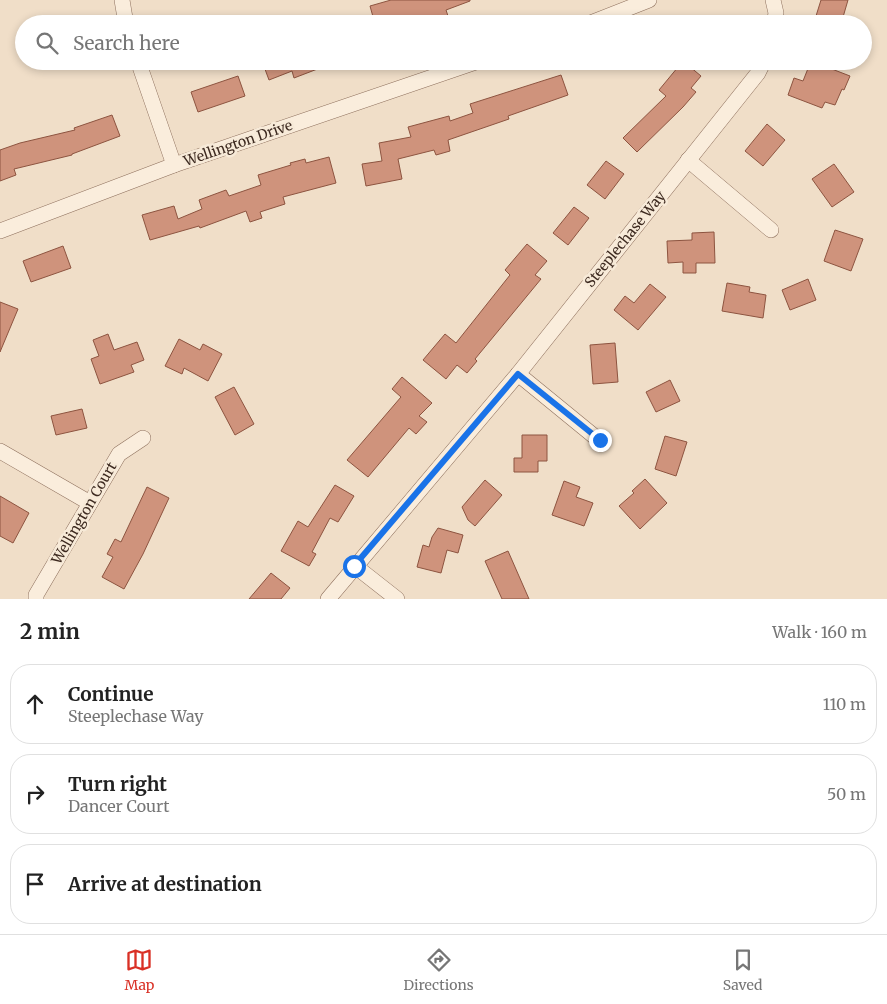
<!DOCTYPE html>
<html lang="en">
<head>
<meta charset="utf-8">
<style>
  :root { --surface:#fff; --page:#f6f6f6; --text:#222; --muted:#767676; --line:#e0e0e0; --accent:#d93025 }
  body { margin:0; font-family:Merriweather,serif; background:var(--page); color:var(--text) }
  .stop { position:absolute; width:15px; height:15px; margin:-11px; border:4px solid #1a73e8; border-radius:50%; background:#fff }
  .stop.end { background:#1a73e8; border-color:#fff; box-shadow:0 1px 5px #0008 }
  .list { margin:0; padding:0; list-style:none }
  h2 { display:flex; justify-content:space-between; align-items:center; height:65px; margin:0; padding:0 20px; font-size:21px }
  h2 small { font-size:16px; font-weight:400; color:var(--muted) }
  .list li { display:grid; grid-template-columns:32px 1fr auto; gap:15px; align-items:center; box-sizing:border-box; height:80px; margin:0 10px 10px; padding:0 10px; border:1px solid var(--line); border-radius:20px }
  .list b { display:block; font-size:19px; white-space:nowrap }
  .list p { margin:0; font-size:16px; white-space:nowrap; color:var(--muted) }
  .list em { font-size:16px; font-style:normal; color:var(--muted) }
  .icon { flex:none; width:28px; height:28px; fill:none; stroke:currentColor; stroke-width:2; stroke-linecap:round; stroke-linejoin:round }
  .map { position:relative; flex:none; width:887px; height:599px; overflow:hidden }
  .search { position:absolute; background:var(--surface); box-shadow:0 2px 8px #0003; left:15px; right:15px; top:15px; height:55px; display:flex; align-items:center; gap:12px; box-sizing:border-box; padding:0 18px; border-radius:28px; color:var(--muted); font-size:19px }
  .sheet { height:335px; background:var(--surface) }
  nav { display:flex; justify-content:space-around; align-items:center; box-sizing:border-box; height:70px; border-top:1px solid var(--line); background:var(--surface); font-size:14px; color:var(--muted) }
  nav a { display:grid; justify-items:center; gap:2px }
  nav .on { color:var(--accent) }
  .map>svg:first-child { display:block }
  .building { fill:#cf937c; stroke:#8d5440 }
  .lines { fill:none; stroke-linecap:round; stroke-linejoin:round }
  .minor-casing { stroke:#8d6f5c; stroke-width:16 }
  .minor { stroke:#faeddc; stroke-width:15 }
  .route { stroke:#1a73e8; stroke-width:6 }
  .labels { text-anchor:middle; stroke-width:5; stroke-linejoin:round; paint-order:stroke }
  .street-label { font-size:14px; fill:#3d2a20; stroke:#f7ead8 }
</style>
</head>
<body>
<div class="map">
<svg width="887" height="599" viewBox="0 0 887 599">
  <rect width="100%" height="100%" fill="#f0dec8"/>
  <g class="building">
    <polygon points="391,0 470,0 470,1 446,10 448,16 427,24 375,24 370,6"/>
    <polygon points="821,0 848,0 841,24 816,16"/>
    <polygon points="262,61 333,61 333,63 294,78 292,71 269,80"/>
    <polygon points="683,61 701,76 691,88 696,92 683,107 637,152 623,138 666,96 659,90"/>
    <polygon points="811,61 850,76 844,90 842,89 835,105 825,102 822,108 788,95 794,78 803,81"/>
    <polygon points="561,75 568,95 508,116 509,119 448,140 450,151 436,155 434,150 398,159 402,179 366,186 362,164 382,161 379,143 411,137 408,127 449,116 450,121 473,113 470,104"/>
    <polygon points="238,76 245,96 198,112 191,92"/>
    <polygon points="112,115 120,136 72,154 72,155 14,169 16,175 0,181 0,150 20,143 75,130 74,128"/>
    <polygon points="767,124 785,140 763,166 745,151"/>
    <polygon points="329,157 336,183 283,197 285,204 260,212 262,218 250,222 246,211 200,228 199,226 150,240 142,215 174,206 178,219 202,209 199,200 226,190 229,196 261,185 258,175 291,165 290,163 305,159 306,163"/>
    <polygon points="606,161 624,174 605,199 587,185"/>
    <polygon points="834,164 854,192 832,207 812,179"/>
    <polygon points="574,207 589,218 568,245 553,233"/>
    <polygon points="835,230 863,239 851,271 824,261"/>
    <polygon points="714,232 715,263 696,263 696,273 683,273 683,262 668,263 667,241 692,240 692,233"/>
    <polygon points="527,244 547,261 535,275 541,279 475,359 477,361 467,373 457,365 446,379 423,360 445,334 456,343 510,275 505,270"/>
    <polygon points="63,246 71,268 31,282 23,261"/>
    <polygon points="808,279 816,300 790,310 782,290"/>
    <polygon points="727,283 750,287 749,292 766,295 763,318 722,311"/>
    <polygon points="650,284 666,297 638,330 614,310 625,296 634,303"/>
    <polygon points="0,302 18,309 0,352"/>
    <polygon points="108,334 114,350 137,342 144,360 131,365 134,372 100,384 91,359 99,356 93,340"/>
    <polygon points="179,339 200,350 203,344 222,354 208,381 184,368 182,374 165,366"/>
    <polygon points="615,343 618,382 593,384 590,345"/>
    <polygon points="402,377 432,403 419,416 427,422 416,434 409,428 368,477 347,460 401,397 392,389"/>
    <polygon points="670,380 680,401 656,412 646,392"/>
    <polygon points="234,387 254,424 235,435 215,397"/>
    <polygon points="82,409 87,428 56,435 51,416"/>
    <polygon points="522,435 547,435 547,461 538,461 538,472 514,472 514,458 522,458"/>
    <polygon points="665,436 687,442 676,476 655,469"/>
    <polygon points="645,479 667,503 640,529 619,506 634,493 632,491"/>
    <polygon points="485,480 502,495 475,526 468,520 462,507"/>
    <polygon points="564,481 580,487 576,497 593,503 584,526 552,515"/>
    <polygon points="335,485 354,496 338,522 330,518 312,552 316,554 309,566 281,551 298,521 308,527"/>
    <polygon points="147,487 169,498 143,554 124,589 102,577 113,557 107,554 115,539 121,542"/>
    <polygon points="0,496 29,513 13,543 0,536"/>
    <polygon points="438,528 463,535 458,553 447,550 441,573 417,567 423,545 429,547 432,537"/>
    <polygon points="508,551 529,599 502,599 485,561"/>
    <polygon points="271,573 290,588 281,599 249,599"/>
  </g>
  <g class="lines">
    <defs>
      <g id="minor">
        <polyline points="122,0 126,24"/>
        <polyline points="773,0 776,13 774,24"/>
        <polyline points="588,24 649,0"/>
        <polyline points="138,61 174,165"/>
        <polyline points="688,160 771,230"/>
        <polyline points="0,231 174,165 479,61"/>
        <polyline points="518,374 600,441"/>
        <polyline points="0,451 90,503"/>
        <polyline points="355,566 397,599"/>
        <polyline points="36,599 36,595 119,454 143,438"/>
        <polyline points="328,599 518,374 758,73 764,61"/>
      </g>
    </defs>
    <use href="#minor" class="minor-casing"/>
    <use href="#minor" class="minor"/>
  </g>
  <g class="lines">
    <polyline class="route" points="354,566 518,374 600,440"/>
  </g>
  <g class="labels">
    <g class="street-label">
      <text transform="translate(238 143) rotate(-19)" y="5">Wellington Drive</text>
      <text transform="translate(625 239) rotate(-51)" y="5">Steeplechase Way</text>
      <text transform="translate(84 513) rotate(-60)" y="5">Wellington Court</text>
    </g>
  </g>
</svg>
<div class="stop" style="left:354px;top:566px"></div>
<div class="stop end" style="left:600px;top:440px"></div>
<div class="search"><svg class="icon" aria-label="search" viewBox="0 0 24 24"><circle cx="10" cy="10" r="6"/><path d="M15 15l6 6"/></svg>Search here</div>
</div>
<section class="sheet">
<h2>2 min<small>Walk · 160 m</small></h2>
<ul class="list">
<li><svg class="icon" aria-label="ahead" viewBox="0 0 24 24"><path d="M12 20V5M6 11l6-6 6 6"/></svg><div><b>Continue</b><p>Steeplechase Way</p></div><em>110 m</em></li>
<li><svg class="icon" aria-label="right" viewBox="0 0 24 24"><path d="M7 20v-9h11M14 6l5 5-5 5"/></svg><div><b>Turn right</b><p>Dancer Court</p></div><em>50 m</em></li>
<li><svg class="icon" aria-label="arrive" viewBox="0 0 24 24"><path d="M6 21V4h12l-3 4 3 4H6"/></svg><div><b>Arrive at destination</b></div></li>
</ul>
</section>
<nav>
<a class="on"><svg class="icon" aria-label="map" viewBox="0 0 24 24"><path d="M3 6l6-2 6 2 6-2v14l-6 2-6-2-6 2zM9 4v14M15 6v14"/></svg>Map</a>
<a><svg class="icon" aria-label="directions" viewBox="0 0 24 24"><path d="M12 3l9 9-9 9-9-9zM9 14v-3h6M13 9l2 2-2 2"/></svg>Directions</a>
<a><svg class="icon" aria-label="saved" viewBox="0 0 24 24"><path d="M7 4h10v16l-5-4-5 4z"/></svg>Saved</a>
</nav>
</body>
</html>
